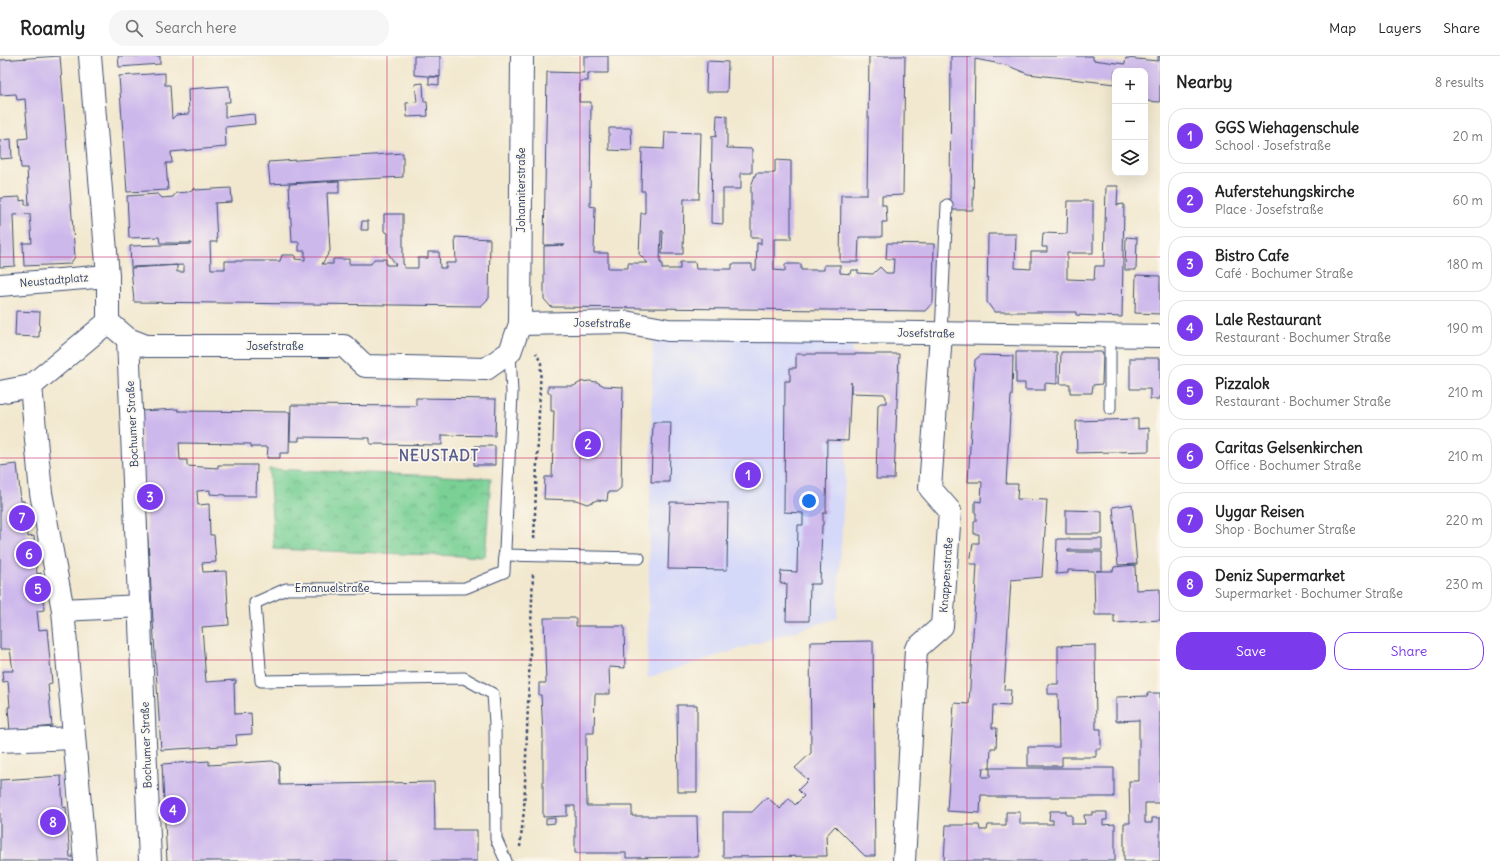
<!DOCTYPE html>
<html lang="en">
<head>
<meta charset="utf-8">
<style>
  :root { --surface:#fff; --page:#f6f6f6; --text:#222; --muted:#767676; --line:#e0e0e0; --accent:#7c3aed }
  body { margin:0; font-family:Delius,sans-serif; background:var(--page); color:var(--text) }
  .controls { position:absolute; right:12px; top:12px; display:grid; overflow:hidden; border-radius:8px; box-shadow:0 4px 16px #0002 }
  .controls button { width:36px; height:36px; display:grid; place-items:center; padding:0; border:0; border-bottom:1px solid var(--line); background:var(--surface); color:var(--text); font:20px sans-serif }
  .you { position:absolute; left:809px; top:445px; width:14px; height:14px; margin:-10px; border:3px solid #fff; border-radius:50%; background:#1a73e8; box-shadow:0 0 0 6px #1a73e833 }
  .badge { display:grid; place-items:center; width:26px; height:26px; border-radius:50%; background:var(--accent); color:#fff; font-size:13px; font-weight:700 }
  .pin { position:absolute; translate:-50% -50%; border:2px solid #fff; box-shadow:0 1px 4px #0006 }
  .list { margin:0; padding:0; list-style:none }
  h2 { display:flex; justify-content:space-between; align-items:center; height:52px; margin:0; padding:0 16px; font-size:17px }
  h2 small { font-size:13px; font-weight:400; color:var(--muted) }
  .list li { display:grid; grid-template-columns:26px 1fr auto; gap:12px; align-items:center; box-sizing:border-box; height:56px; margin:0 8px 8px; padding:0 8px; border:1px solid var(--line); border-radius:16px }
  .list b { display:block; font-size:15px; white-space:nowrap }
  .list p { margin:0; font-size:13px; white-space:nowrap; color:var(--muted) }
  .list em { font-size:13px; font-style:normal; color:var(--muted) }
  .actions { display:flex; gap:8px; padding:12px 16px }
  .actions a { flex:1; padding:9px 0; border:1px solid var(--accent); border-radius:16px; text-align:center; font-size:14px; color:var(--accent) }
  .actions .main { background:var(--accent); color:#fff }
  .icon { flex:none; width:22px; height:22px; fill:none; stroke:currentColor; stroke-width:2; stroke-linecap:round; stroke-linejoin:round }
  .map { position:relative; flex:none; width:1160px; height:805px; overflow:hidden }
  header { display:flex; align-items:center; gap:24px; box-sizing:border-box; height:56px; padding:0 20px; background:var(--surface); border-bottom:1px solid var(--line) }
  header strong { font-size:19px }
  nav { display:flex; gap:22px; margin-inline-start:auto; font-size:14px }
  .search { width:280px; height:36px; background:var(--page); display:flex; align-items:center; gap:10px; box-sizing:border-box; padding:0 14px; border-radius:16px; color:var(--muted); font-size:15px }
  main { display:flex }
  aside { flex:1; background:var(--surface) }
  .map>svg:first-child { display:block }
  .built { fill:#d4d8f9 }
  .park { fill:url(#park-crowns); stroke:#4a807a }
  .building { fill:#cdb8ec }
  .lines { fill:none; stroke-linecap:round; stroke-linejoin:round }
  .lane-casing { stroke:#3b4b6f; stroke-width:13 }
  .street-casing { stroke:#3b4b6f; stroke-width:24 }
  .path { stroke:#3b4b6f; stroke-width:2.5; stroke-dasharray:3 3; stroke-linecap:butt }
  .lane { stroke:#fff; stroke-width:11 }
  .street { stroke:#fff; stroke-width:22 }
  .grid { fill:none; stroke:#c2185b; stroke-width:1; stroke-opacity:0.55 }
  .labels { text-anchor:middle; stroke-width:3.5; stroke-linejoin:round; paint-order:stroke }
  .street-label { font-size:11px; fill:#1b2f5e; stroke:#fbf7ec }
  .district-label { font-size:15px; font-weight:bold; letter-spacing:1px; fill:#595f90; stroke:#fbf7ec }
</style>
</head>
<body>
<header>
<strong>Roamly</strong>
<div class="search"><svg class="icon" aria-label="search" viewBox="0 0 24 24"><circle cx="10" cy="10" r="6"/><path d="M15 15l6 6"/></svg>Search here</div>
<nav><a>Map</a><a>Layers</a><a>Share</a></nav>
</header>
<main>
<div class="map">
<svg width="1160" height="805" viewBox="0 0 1160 805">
  <defs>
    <pattern id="park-crowns" width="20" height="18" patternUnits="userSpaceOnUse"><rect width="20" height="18" fill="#7ad095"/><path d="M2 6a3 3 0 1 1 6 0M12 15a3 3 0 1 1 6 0" fill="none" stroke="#63a97d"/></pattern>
  </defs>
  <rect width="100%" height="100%" fill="#fbf7ec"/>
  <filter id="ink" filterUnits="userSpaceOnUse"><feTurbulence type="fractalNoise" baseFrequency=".025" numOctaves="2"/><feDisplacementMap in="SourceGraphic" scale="8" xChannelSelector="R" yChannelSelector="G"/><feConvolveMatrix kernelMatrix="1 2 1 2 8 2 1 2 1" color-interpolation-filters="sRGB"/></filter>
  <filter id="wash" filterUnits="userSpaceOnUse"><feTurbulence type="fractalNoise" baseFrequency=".012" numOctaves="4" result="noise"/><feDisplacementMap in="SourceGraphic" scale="16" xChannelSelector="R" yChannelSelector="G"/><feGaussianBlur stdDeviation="0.9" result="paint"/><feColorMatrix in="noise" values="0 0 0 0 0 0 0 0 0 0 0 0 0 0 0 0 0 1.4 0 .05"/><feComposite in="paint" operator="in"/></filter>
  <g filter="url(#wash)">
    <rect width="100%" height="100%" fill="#f2e8cf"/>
    <polygon class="built" points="653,271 853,277 837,562 647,622"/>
    <polygon class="park" points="269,413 491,422 485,501 274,493"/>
    <g id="blocks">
      <g class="building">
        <polygon points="60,0 75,201 70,208 24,210 23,187 32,187 30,158 13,159 15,210 0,211 0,142 20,141 20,145 25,144 25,149 29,149 27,112 21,112 19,83 28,82 25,43 17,44 16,38 0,39 0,4"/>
        <polygon points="118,0 160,0 160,8 119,11"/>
        <polygon points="414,0 440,0 440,21 414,19"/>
        <polygon points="584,0 608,0 608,17 588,17 588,25 580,25 579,46 591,46 590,150 595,151 594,197 608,197 608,212 628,212 628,207 648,207 639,198 641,157 645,157 645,135 641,135 642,92 664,93 665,76 701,77 699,143 684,143 683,198 662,198 663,175 661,175 660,207 662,207 662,213 680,213 680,206 695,206 696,213 732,213 732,208 752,208 752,214 756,214 757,187 761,188 761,182 751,182 751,130 756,117 775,117 775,104 791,105 791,183 774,183 774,214 785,215 785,208 801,208 801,214 824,214 824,209 840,209 840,217 851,218 852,214 858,214 858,217 873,218 880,211 886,217 893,217 894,203 886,203 887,187 934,188 933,246 925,255 551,251 544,243 544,190 565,189 544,189 547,16 584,17"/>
        <polygon points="869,0 905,0 903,139 882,140 882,149 886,149 887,166 882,166 882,181 859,181 858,206 840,206 841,139 867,139"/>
        <polygon points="951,0 1093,0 1093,4 1125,8 1126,2 1158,5 1158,0 1160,0 1160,46 1145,45 1145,15 1115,15 1115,28 1028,18 1006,9 975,3 973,154 950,154"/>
        <polygon points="707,5 728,6 727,36 706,36"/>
        <polygon points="165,17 165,29 170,29 172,63 176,59 189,58 188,33 229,30 230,46 225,46 225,61 254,58 255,68 225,71 226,91 171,96 172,107 166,107 168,134 127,136 119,20"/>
        <polygon points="429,21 439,21 439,29 429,28"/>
        <polygon points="423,27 424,46 427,46 428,60 407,61 406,47 417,46 415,28"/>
        <polygon points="717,59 727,60 727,92 752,93 752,117 741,117 741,133 723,133 723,168 711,167 712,80 716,81"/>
        <polygon points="609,72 631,72 632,95 609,94"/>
        <polygon points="11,83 12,102 0,103 0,84"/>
        <polygon points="403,97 403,121 270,128 268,106"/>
        <polygon points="339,125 339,137 327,137 330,195 322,208 333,208 333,203 349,203 349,208 371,208 374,203 386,203 386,209 396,209 388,197 388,177 384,175 384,158 403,158 403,209 404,208 404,212 418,212 418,202 428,202 428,196 439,196 440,212 446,212 446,207 456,207 455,181 490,183 489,242 481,250 134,246 131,212 177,209 177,216 184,216 184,209 131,211 130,190 192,188 192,187 160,187 159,181 129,182 127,140 158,138 162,142 173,141 176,137 188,136 195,132 195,134 231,132 232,146 215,147 217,186 210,186 211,213 225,213 225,205 280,205 282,199 295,199 295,203 305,204 305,195 299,195 299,186 292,186 289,128"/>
        <polygon points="1106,130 1118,130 1117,149 1124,148 1122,261 1076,259 1076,256 994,256 987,246 988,178 1016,178 1015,212 1031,213 1031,196 1047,196 1047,191 1042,191 1043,177 1067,178 1068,145 1093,145 1093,197 1067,197 1067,223 1094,224 1095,210 1104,210"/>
        <polygon points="362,165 368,165 368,174 361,174"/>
        <polygon points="1126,181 1137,182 1136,214 1125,214"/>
        <polygon points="1136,219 1160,220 1160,258 1135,257"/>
        <polygon points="16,255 40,256 39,281 15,280"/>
        <polygon points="1016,296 1057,296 1057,328 1045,327 1045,334 1025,334 1025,327 1016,327"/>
        <polygon points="1061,296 1103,296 1102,328 1093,329 1092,337 1070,337 1070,328 1060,328"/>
        <polygon points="796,298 899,298 894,423 876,423 878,349 881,347 886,347 886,341 884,338 851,337 851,326 848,385 827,384 826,457 823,457 823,469 822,469 820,528 810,528 809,565 786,565 787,528 780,527 781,515 797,516 798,469 803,469 803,457 784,456 785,325 790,325 790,312 796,312"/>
        <polygon points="981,299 1013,300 1012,340 1011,340 1006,428 1018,428 1017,443 1047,444 1042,521 1011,524 1004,634 1011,634 1010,650 993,649 992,672 997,672 996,692 991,692 990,712 983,712 982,721 990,721 990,712 1114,712 1114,741 988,741 987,739 981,739 980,757 947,755 954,647 969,648 977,508 970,508 973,487 979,487 979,478 974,478 974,465 976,465 976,457 975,457 975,445 981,446 982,426 968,426 975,304"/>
        <polygon points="1130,302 1160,302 1160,343 1150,343 1150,333 1130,333"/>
        <polygon points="589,325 597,326 604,330 623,331 621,432 616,436 608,436 607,445 597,444 587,448 576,444 544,443 545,421 552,421 554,355 551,355 551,337 548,337 548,330 574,330 581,326"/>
        <polygon points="416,342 496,343 495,380 442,379 442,389 370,388 370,382 299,381 299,385 290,385 291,349 416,350"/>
        <polygon points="178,353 178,355 290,356 289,397 280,397 280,402 267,402 268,391 251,391 251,388 179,387 180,404 187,404 187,410 218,412 218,409 257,409 256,440 225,440 225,439 210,438 210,434 197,435 198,449 209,448 210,479 214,479 216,506 202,507 203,516 226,515 229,569 202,571 206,626 236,624 236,627 234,627 235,658 251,657 252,678 236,679 237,689 161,694 140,355"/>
        <polygon points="1138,363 1138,373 1149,372 1149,395 1077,397 1076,365"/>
        <polygon points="653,366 671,366 669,426 651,426"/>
        <polygon points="475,390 495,390 495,409 474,409"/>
        <polygon points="17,408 21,445 24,445 28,481 34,480 37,518 41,517 44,554 37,555 39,574 47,573 52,627 48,628 52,670 10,675 8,651 10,651 8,625 3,626 2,617 3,615 13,615 10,593 0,593 0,410"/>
        <polygon points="670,446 728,447 727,514 668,513"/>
        <polygon points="1132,448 1137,508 1118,509 1113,451"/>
        <polygon points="1066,454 1102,455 1102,478 1066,478"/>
        <polygon points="1057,483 1102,483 1102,494 1068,494 1068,496 1102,496 1102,514 1096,515 1113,515 1114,511 1135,509 1136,534 1160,533 1160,564 1114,567 1114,559 1095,559 1094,515 1068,514 1068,517 1056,518"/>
        <polygon points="544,562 576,562 576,570 624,570 625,612 609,611 610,638 595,638 594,677 586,677 587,750 632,750 632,760 697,760 698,801 626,802 626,797 575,797 575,750 567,750 567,760 543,761 543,678 541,639 539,639 539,627 546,627"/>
        <polygon points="873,585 875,800 865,800 835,770 826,780 827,800 723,801 723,756 752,756 767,741 780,753 789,742 795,749 804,740 798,734 808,724 795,712 811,697 810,586"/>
        <polygon points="1095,589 1096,673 1101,673 1101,693 1096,693 1096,701 1062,701 1062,710 1028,710 1028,691 1059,691 1058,638 1048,638 1048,628 1058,628 1058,590"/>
        <polygon points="1147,637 1160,637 1160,747 1145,747 1145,767 1152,767 1152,762 1160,762 1160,805 1124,805 1124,767 1130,767 1129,725 1139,725 1139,664 1116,665 1116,641 1148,640"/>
        <polygon points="677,649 697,649 697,736 678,736"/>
        <polygon points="209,705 209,709 272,705 279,708 280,729 434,726 435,774 477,774 477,805 167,805 162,708"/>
        <polygon points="61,720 63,752 66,751 70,801 74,801 75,805 0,805 0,724"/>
        <polygon points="1050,755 1066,755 1066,759 1072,759 1072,768 1085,768 1084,759 1092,759 1092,756 1107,756 1107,764 1103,764 1103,769 1115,768 1115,805 944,805 946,769 979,769 980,774 987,774 988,769 1006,769 1006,756 1020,756 1020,768 1053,768 1053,764 1049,764"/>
        <polygon points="555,762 555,767 546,768 546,763"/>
      </g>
    </g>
  </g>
  <g filter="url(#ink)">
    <use href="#blocks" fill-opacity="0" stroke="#3b4b6f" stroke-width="1"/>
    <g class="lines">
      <defs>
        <g id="lane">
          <polyline points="941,278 947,149"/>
          <polyline points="1110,280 1110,353"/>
          <polyline points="504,499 639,502"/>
          <polyline points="506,805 496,783 495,667 493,638 464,622 261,625 255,547 286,533 465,532 504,516 512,337 510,296"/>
        </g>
        <g id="street">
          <polyline points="90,0 108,220 108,266"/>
          <polyline points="0,229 108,220"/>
          <polyline points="108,266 128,283 146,290 344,290 365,310 486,313 510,296 520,268 522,0"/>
          <polyline points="520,268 625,266 668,274 1160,280"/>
          <polyline points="128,283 150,805"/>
          <polyline points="31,330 41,437 63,554 85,805"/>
          <polyline points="0,336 31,330 108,266"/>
          <polyline points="63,554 140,550"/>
          <polyline points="0,685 74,682"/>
          <polyline points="904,805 916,593 942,570 950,455 930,432 941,278"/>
        </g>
      </defs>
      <use href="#lane" class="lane-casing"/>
      <use href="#street" class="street-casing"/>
      <g class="path">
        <polyline points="534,483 541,307 536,297"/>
        <polyline points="520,791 524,754 533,518"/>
      </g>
      <use href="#lane" class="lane"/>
      <use href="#street" class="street"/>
    </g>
  </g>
  <path class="grid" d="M193,0v805M387,0v805M580,0v805M773,0v805M967,0v805M0,201h1160M0,402h1160M0,604h1160"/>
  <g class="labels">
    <g class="street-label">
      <text transform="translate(521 134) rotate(-90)" y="4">Johanniterstraße</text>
      <text transform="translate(54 224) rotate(-5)" y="4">Neustadtplatz</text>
      <text transform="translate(602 267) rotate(1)" y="4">Josefstraße</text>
      <text transform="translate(926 277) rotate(1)" y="4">Josefstraße</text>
      <text x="275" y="294">Josefstraße</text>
      <text transform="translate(132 368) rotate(-93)" y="4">Bochumer Straße</text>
      <text transform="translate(946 519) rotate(-86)" y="4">Knappenstraße</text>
      <text x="332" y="536">Emanuelstraße</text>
      <text transform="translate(146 689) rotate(-92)" y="4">Bochumer Straße</text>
    </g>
    <g class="district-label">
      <text x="439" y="405">NEUSTADT</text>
    </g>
  </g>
</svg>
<div class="controls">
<button>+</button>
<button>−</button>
<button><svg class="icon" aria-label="layers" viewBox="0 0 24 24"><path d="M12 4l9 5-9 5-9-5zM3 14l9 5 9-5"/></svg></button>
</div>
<div class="you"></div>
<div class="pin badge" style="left:748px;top:419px">1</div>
<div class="pin badge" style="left:588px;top:388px">2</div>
<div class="pin badge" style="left:150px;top:441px">3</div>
<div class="pin badge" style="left:173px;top:754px">4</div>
<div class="pin badge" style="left:38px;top:533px">5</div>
<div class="pin badge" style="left:29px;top:498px">6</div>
<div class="pin badge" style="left:22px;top:462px">7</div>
<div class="pin badge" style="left:53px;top:766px">8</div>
</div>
<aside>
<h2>Nearby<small>8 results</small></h2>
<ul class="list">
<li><span class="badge">1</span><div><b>GGS Wiehagenschule</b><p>School · Josefstraße</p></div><em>20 m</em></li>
<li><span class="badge">2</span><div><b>Auferstehungskirche</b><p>Place · Josefstraße</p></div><em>60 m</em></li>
<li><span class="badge">3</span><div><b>Bistro Cafe</b><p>Café · Bochumer Straße</p></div><em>180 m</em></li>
<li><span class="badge">4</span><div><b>Lale Restaurant</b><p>Restaurant · Bochumer Straße</p></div><em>190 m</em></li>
<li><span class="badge">5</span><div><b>Pizzalok</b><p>Restaurant · Bochumer Straße</p></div><em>210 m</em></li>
<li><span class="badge">6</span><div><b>Caritas Gelsenkirchen</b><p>Office · Bochumer Straße</p></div><em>210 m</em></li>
<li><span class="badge">7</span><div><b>Uygar Reisen</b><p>Shop · Bochumer Straße</p></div><em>220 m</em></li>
<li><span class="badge">8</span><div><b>Deniz Supermarket</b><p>Supermarket · Bochumer Straße</p></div><em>230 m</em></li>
</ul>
<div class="actions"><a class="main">Save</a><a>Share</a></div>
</aside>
</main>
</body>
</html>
